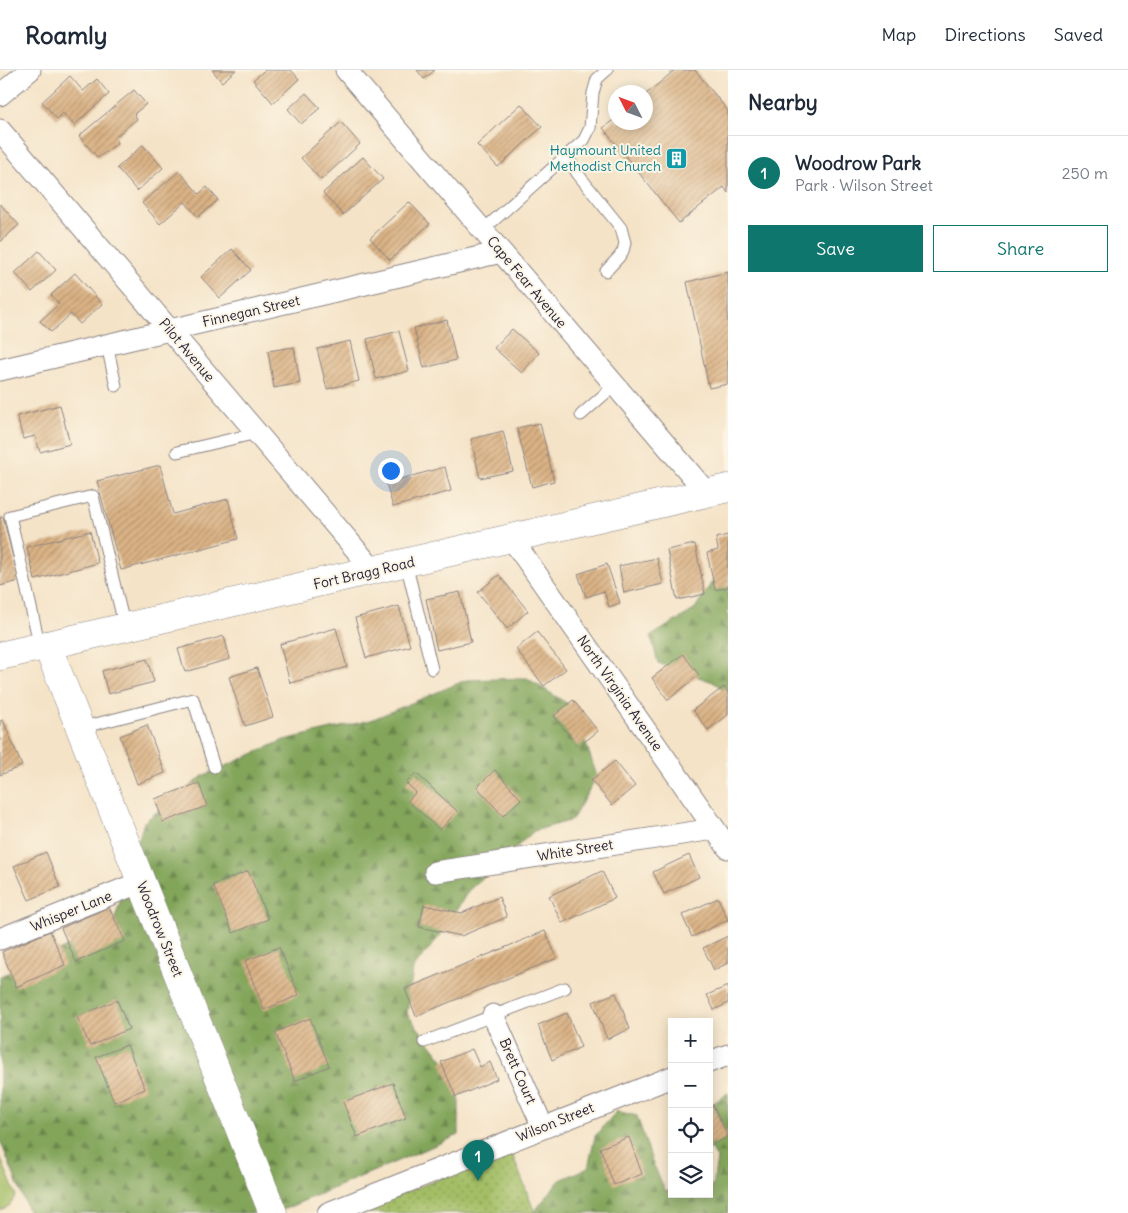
<!DOCTYPE html>
<html lang="en">
<head>
<meta charset="utf-8">
<style>
  :root { --surface:#fff; --page:#f2f2f3; --text:#1f2937; --muted:#747a83; --line:#e0e1e3; --accent:#0f766e }
  body { margin:0; font-family:Delius,sans-serif; background:var(--page); color:var(--text) }
  .controls { position:absolute; right:15px; bottom:15px; display:grid; overflow:hidden; border-radius:0px; box-shadow:0 2px 12px #0003 }
  .controls button { width:45px; height:45px; display:grid; place-items:center; padding:0; border:0; border-bottom:1px solid var(--line); background:var(--surface); color:var(--text); font:25px sans-serif }
  .compass { position:absolute; left:608px; top:15px; width:45px; height:45px; border-radius:50%; background:var(--surface); box-shadow:0 2px 12px #0003; rotate:312deg }
  .you { position:absolute; left:390px; top:400px; width:18px; height:18px; margin:-12px; border:4px solid #fff; border-radius:50%; background:#1a73e8; box-shadow:0 0 0 8px #1a73e833 }
  .badge { display:grid; place-items:center; width:32px; height:32px; border-radius:50%; background:var(--accent); color:#fff; font-size:16px; font-weight:700 }
  .pin { position:absolute; translate:-50% -41px; filter:drop-shadow(0 1px 2px #0008) }
  .pin::after { content:''; position:absolute; top:26px; width:18px; height:15px; background:inherit; clip-path:polygon(0 0,100% 0,50% 100%) }
  .list { margin:0; padding:0; list-style:none }
  h2 { display:flex; justify-content:space-between; align-items:center; height:65px; margin:0; padding:0 20px; font-size:21px }
  h2 small { font-size:16px; font-weight:400; color:var(--muted) }
  .list li { display:grid; grid-template-columns:32px 1fr auto; gap:15px; align-items:center; box-sizing:border-box; height:75px; padding:0 20px; border-top:1px solid var(--line) }
  .list b { display:block; font-size:19px; white-space:nowrap }
  .list p { margin:0; font-size:16px; white-space:nowrap; color:var(--muted) }
  .list em { font-size:16px; font-style:normal; color:var(--muted) }
  .actions { display:flex; gap:10px; padding:15px 20px }
  .actions a { flex:1; padding:11px 0; border:1px solid var(--accent); border-radius:0px; text-align:center; font-size:18px; color:var(--accent) }
  .actions .main { background:var(--accent); color:#fff }
  .icon { flex:none; width:28px; height:28px; fill:none; stroke:currentColor; stroke-width:2; stroke-linecap:round; stroke-linejoin:round }
  .map { position:relative; flex:none; width:728px; height:1143px; overflow:hidden }
  header { display:flex; align-items:center; gap:30px; box-sizing:border-box; height:70px; padding:0 25px; background:var(--surface); border-bottom:1px solid var(--line) }
  header strong { font-size:24px }
  nav { display:flex; gap:28px; margin-inline-start:auto; font-size:18px }
  main { display:flex }
  aside { flex:1; background:var(--surface) }
  .map>svg:first-child { display:block }
  .green { fill:#a3be65; stroke:#627050 }
  .forest { fill:url(#forest-firs); stroke:#52644a }
  .park { fill:url(#park-dots); stroke:#627050 }
  .building { fill:url(#building-hatch) }
  .lines { fill:none; stroke-linecap:round; stroke-linejoin:round }
  .service-casing { stroke:#8b8281; stroke-width:13 }
  .minor-casing { stroke:#8b8281; stroke-width:23 }
  .tertiary-casing { stroke:#8b8281; stroke-width:29 }
  .secondary-casing { stroke:#8b8281; stroke-width:29 }
  .service { stroke:#fff; stroke-width:11 }
  .minor { stroke:#fff; stroke-width:21 }
  .tertiary { stroke:#fff; stroke-width:28 }
  .secondary { stroke:#fff; stroke-width:28 }
  .labels { text-anchor:middle; stroke-width:4; stroke-linejoin:round; paint-order:stroke }
  .culture-label { font-size:14px; fill:#0d838f; stroke:#fcf5e5; text-anchor:end }
  .street-label { font-size:14px; fill:#22223b; stroke:#fcf5e5 }
</style>
</head>
<body>
<header>
<strong>Roamly</strong>
<nav><a>Map</a><a>Directions</a><a>Saved</a></nav>
</header>
<main>
<div class="map">
<svg width="728" height="1143" viewBox="0 0 728 1143">
  <defs>
    <pattern id="forest-firs" width="22" height="20" patternUnits="userSpaceOnUse" patternTransform="scale(1.25)"><rect width="22" height="20" fill="#82a55a"/><path d="M5 1l3.5 6h-7zM16 11l3.5 6h-7z" fill="#6a864c"/></pattern>
    <pattern id="park-dots" width="8" height="8" patternUnits="userSpaceOnUse" patternTransform="scale(1.25)"><rect width="8" height="8" fill="#a3be65"/><path d="M2 2h.1M6 6h.1" fill="none" stroke="#849a54" stroke-width="1.8" stroke-linecap="round"/></pattern>
    <pattern id="building-hatch" width="6" height="6" patternUnits="userSpaceOnUse" patternTransform="scale(1.25)"><rect width="6" height="6" fill="#dbb385"/><path d="M-1 1l2-2M0 6l6-6M5 7l2-2" fill="none" stroke="#b1916e"/></pattern>
  </defs>
  <rect width="100%" height="100%" fill="#fcf5e5"/>
  <filter id="ink" filterUnits="userSpaceOnUse"><feTurbulence type="fractalNoise" baseFrequency=".02" numOctaves="2"/><feDisplacementMap in="SourceGraphic" scale="10" xChannelSelector="R" yChannelSelector="G"/><feConvolveMatrix kernelMatrix="1 2 1 2 8 2 1 2 1" color-interpolation-filters="sRGB"/></filter>
  <filter id="wash" filterUnits="userSpaceOnUse"><feTurbulence type="fractalNoise" baseFrequency=".0096" numOctaves="4" result="noise"/><feDisplacementMap in="SourceGraphic" scale="20" xChannelSelector="R" yChannelSelector="G"/><feGaussianBlur stdDeviation="1.12" result="paint"/><feColorMatrix in="noise" values="0 0 0 0 0 0 0 0 0 0 0 0 0 0 0 0 0 1.4 0 .05"/><feComposite in="paint" operator="in"/></filter>
  <g filter="url(#wash)">
    <rect width="100%" height="100%" fill="#f4e3c7"/>
    <polygon class="green" points="0,1087 16,1125 9,1136 0,1141"/>
    <g class="forest">
      <polygon points="728,479 728,623 713,612 658,593 651,566 694,540 724,493"/>
      <polygon points="527,608 574,638 597,706 572,750 534,761 468,821 444,861 413,898 407,944 459,1010 459,1065 275,1143 29,1143 0,1070 0,906 35,892 113,855 144,752 203,706 284,670 371,650 466,610"/>
      <polygon points="728,1023 728,1143 535,1143 534,1142 560,1110 588,1098 595,1066 617,1041 637,1046 652,1091 665,1120 672,1121 672,1124 709,1124 709,1117 713,1115 717,1088 709,1076 709,1036"/>
    </g>
    <polygon class="park" points="511,1081 535,1143 352,1143"/>
    <g id="blocks">
      <g class="building">
        <polygon points="212,0 236,0 222,12"/>
        <polygon points="265,0 291,0 299,9 273,33 253,10"/>
        <polygon points="417,0 435,0 424,9"/>
        <polygon points="675,0 695,0 728,41 728,123 724,117 679,153 603,58 616,48 616,52 646,52 646,24"/>
        <polygon points="70,6 83,21 97,9 109,24 74,55 63,43 57,49 42,32"/>
        <polygon points="134,20 146,34 134,44 137,49 115,67 117,73 98,88 79,66"/>
        <polygon points="306,23 320,38 301,54 288,39"/>
        <polygon points="521,34 542,57 498,97 477,75"/>
        <polygon points="341,52 360,74 321,110 301,88"/>
        <polygon points="143,75 163,98 137,121 117,98"/>
        <polygon points="363,87 383,109 343,145 323,123"/>
        <polygon points="179,101 199,124 207,117 218,130 198,147 185,132 160,154 142,133"/>
        <polygon points="409,132 430,154 390,190 370,168"/>
        <polygon points="0,134 19,155 0,172"/>
        <polygon points="232,179 251,200 220,228 201,207"/>
        <polygon points="39,181 56,200 32,222 15,203"/>
        <polygon points="728,202 728,247 727,247 728,252 728,314 709,318 687,212"/>
        <polygon points="75,203 102,234 80,254 71,244 51,262 40,251 59,234 51,225"/>
        <polygon points="447,250 456,290 424,298 414,258"/>
        <polygon points="512,259 539,283 522,303 494,278"/>
        <polygon points="399,261 409,301 376,309 367,269"/>
        <polygon points="350,271 359,311 327,319 317,279"/>
        <polygon points="294,277 300,313 274,318 268,281"/>
        <polygon points="60,335 70,374 40,382 35,366 23,369 17,346"/>
        <polygon points="540,353 554,411 532,417 517,358"/>
        <polygon points="503,361 513,401 480,408 471,369"/>
        <polygon points="160,395 173,444 228,429 238,469 121,500 97,411"/>
        <polygon points="445,397 451,421 393,437 386,413"/>
        <polygon points="3,447 19,511 0,516 0,448"/>
        <polygon points="90,461 98,493 35,510 27,477"/>
        <polygon points="728,465 728,517 715,520 707,483 718,480 716,468"/>
        <polygon points="695,474 705,524 677,530 667,480"/>
        <polygon points="657,488 663,514 624,523 619,496"/>
        <polygon points="607,494 620,533 609,537 604,521 586,527 578,504"/>
        <polygon points="499,505 528,541 507,559 478,522"/>
        <polygon points="460,522 471,572 437,580 426,529"/>
        <polygon points="399,536 410,576 366,588 355,548"/>
        <polygon points="336,558 347,597 290,613 280,574"/>
        <polygon points="537,562 566,599 544,616 516,579"/>
        <polygon points="224,566 230,589 185,602 178,579"/>
        <polygon points="683,584 699,605 668,630 652,608"/>
        <polygon points="147,589 154,612 108,624 102,601"/>
        <polygon points="257,598 273,647 245,656 229,607"/>
        <polygon points="724,617 728,622 728,645 708,660 693,640"/>
        <polygon points="573,630 598,661 578,677 554,646"/>
        <polygon points="3,650 22,696 0,705 0,651"/>
        <polygon points="147,655 165,703 137,714 120,666"/>
        <polygon points="615,691 635,716 612,735 591,710"/>
        <polygon points="495,700 521,729 503,746 477,717"/>
        <polygon points="416,703 457,741 440,760 408,731 416,722 406,713"/>
        <polygon points="199,713 207,736 163,752 155,729"/>
        <polygon points="46,782 60,817 29,830 14,796"/>
        <polygon points="689,785 699,807 664,824 653,802"/>
        <polygon points="248,801 268,849 233,863 213,815"/>
        <polygon points="602,801 615,828 562,853 549,826"/>
        <polygon points="499,827 507,847 461,866 419,857 424,835 462,843"/>
        <polygon points="718,828 728,850 692,867 682,845"/>
        <polygon points="109,837 125,871 76,892 61,858"/>
        <polygon points="50,861 65,895 16,917 2,882"/>
        <polygon points="545,861 557,888 416,946 405,919"/>
        <polygon points="728,866 728,893 714,900 703,878"/>
        <polygon points="279,877 299,925 264,940 245,891"/>
        <polygon points="728,916 728,933 714,940 707,925"/>
        <polygon points="616,923 630,959 607,969 593,932"/>
        <polygon points="117,930 129,959 90,976 77,947"/>
        <polygon points="567,943 581,977 552,990 538,955"/>
        <polygon points="310,948 329,996 295,1011 275,962"/>
        <polygon points="127,975 145,1019 114,1032 96,987"/>
        <polygon points="472,979 480,997 490,992 497,1009 456,1027 441,992"/>
        <polygon points="393,1013 406,1048 357,1067 343,1032"/>
        <polygon points="713,1035 728,1067 709,1076 709,1037"/>
        <polygon points="629,1067 642,1104 614,1115 600,1078"/>
      </g>
    </g>
  </g>
  <g filter="url(#ink)">
    <use href="#blocks" fill-opacity="0" stroke="#8b8281" stroke-width="1"/>
    <g class="lines">
      <defs>
        <g id="service">
          <polyline points="567,86 577,103 621,158 625,173 623,181 619,187 606,201"/>
          <polyline points="483,160 584,70 590,58 593,23 597,9 607,0"/>
          <polyline points="107,275 116,316"/>
          <polyline points="581,345 615,315"/>
          <polyline points="177,382 257,363"/>
          <polyline points="406,493 432,599"/>
          <polyline points="40,577 10,446 93,426 125,558"/>
          <polyline points="80,658 193,629 214,697"/>
          <polyline points="424,972 565,918"/>
        </g>
        <g id="minor">
          <polyline points="346,0 707,423"/>
          <polyline points="0,25 30,0"/>
          <polyline points="0,60 374,501"/>
          <polyline points="0,300 501,182"/>
          <polyline points="512,469 728,778"/>
          <polyline points="435,802 714,759"/>
          <polyline points="0,869 141,812"/>
          <polyline points="493,945 543,1057"/>
          <polyline points="709,992 728,985"/>
          <polyline points="328,1143 672,1007"/>
        </g>
        <polyline id="tertiary" points="47,575 273,1143"/>
        <polyline id="secondary" points="0,586 728,418"/>
      </defs>
      <use href="#service" class="service-casing"/>
      <use href="#minor" class="minor-casing"/>
      <use href="#tertiary" class="tertiary-casing"/>
      <use href="#secondary" class="secondary-casing"/>
      <use href="#service" class="service"/>
      <use href="#minor" class="minor"/>
      <use href="#tertiary" class="tertiary"/>
      <use href="#secondary" class="secondary"/>
    </g>
  </g>
  <defs>
    <symbol id="building-square" viewBox="-11 -11 22 22"><rect x="-9" y="-9" width="18" height="18" rx="4" fill="#0f9aa8" stroke="#fcf5e5"/><path d="M-4-6H4V6H1V3H-1V6H-4ZM-2.5-4.3h1.7v1.8h-1.7ZM.8-4.3h1.7v1.8H.8ZM-2.5-1h1.7V.8h-1.7ZM.8-1h1.7V.8H.8Z" fill="#fff"/></symbol>
  </defs>
  <g fill-rule="evenodd">
    <use href="#building-square" x="664" y="76" width="25" height="25"/>
  </g>
  <g class="labels">
    <g class="culture-label">
      <text x="661" y="85">Haymount United<tspan x="661" dy="16">Methodist Church</tspan></text>
    </g>
    <g class="street-label">
      <text transform="translate(527 212) rotate(50)" y="5">Cape Fear Avenue</text>
      <text transform="translate(251 241) rotate(-13)" y="5">Finnegan Street</text>
      <text transform="translate(187 280) rotate(50)" y="5">Pilot Avenue</text>
      <text transform="translate(364 503) rotate(-13)" y="5">Fort Bragg Road</text>
      <text transform="translate(620 623) rotate(55)" y="5">North Virginia Avenue</text>
      <text transform="translate(575 780) rotate(-9)" y="5">White Street</text>
      <text transform="translate(71 841) rotate(-22)" y="5">Whisper Lane</text>
      <text transform="translate(160 859) rotate(68)" y="5">Woodrow Street</text>
      <text transform="translate(518 1001) rotate(66)" y="5">Brett Court</text>
      <text transform="translate(555 1052) rotate(-22)" y="5">Wilson Street</text>
    </g>
  </g>
</svg>
<div class="controls">
<button>+</button>
<button>−</button>
<button><svg class="icon" aria-label="locate" viewBox="0 0 24 24"><circle cx="12" cy="12" r="6"/><path d="M12 2v4M12 18v4M2 12h4M18 12h4"/></svg></button>
<button><svg class="icon" aria-label="layers" viewBox="0 0 24 24"><path d="M12 4l9 5-9 5-9-5zM3 14l9 5 9-5"/></svg></button>
</div>
<svg class="compass" viewBox="-18 -18 36 36"><path d="M0-13l5 13h-10z" fill="#e53935"/><path d="M0 13l5-13h-10z" fill="#747a83"/></svg>
<div class="you"></div>
<div class="pin badge" style="left:478px;top:1111px">1</div>
</div>
<aside>
<h2>Nearby<small></small></h2>
<ul class="list">
<li><span class="badge">1</span><div><b>Woodrow Park</b><p>Park · Wilson Street</p></div><em>250 m</em></li>
</ul>
<div class="actions"><a class="main">Save</a><a>Share</a></div>
</aside>
</main>
</body>
</html>
